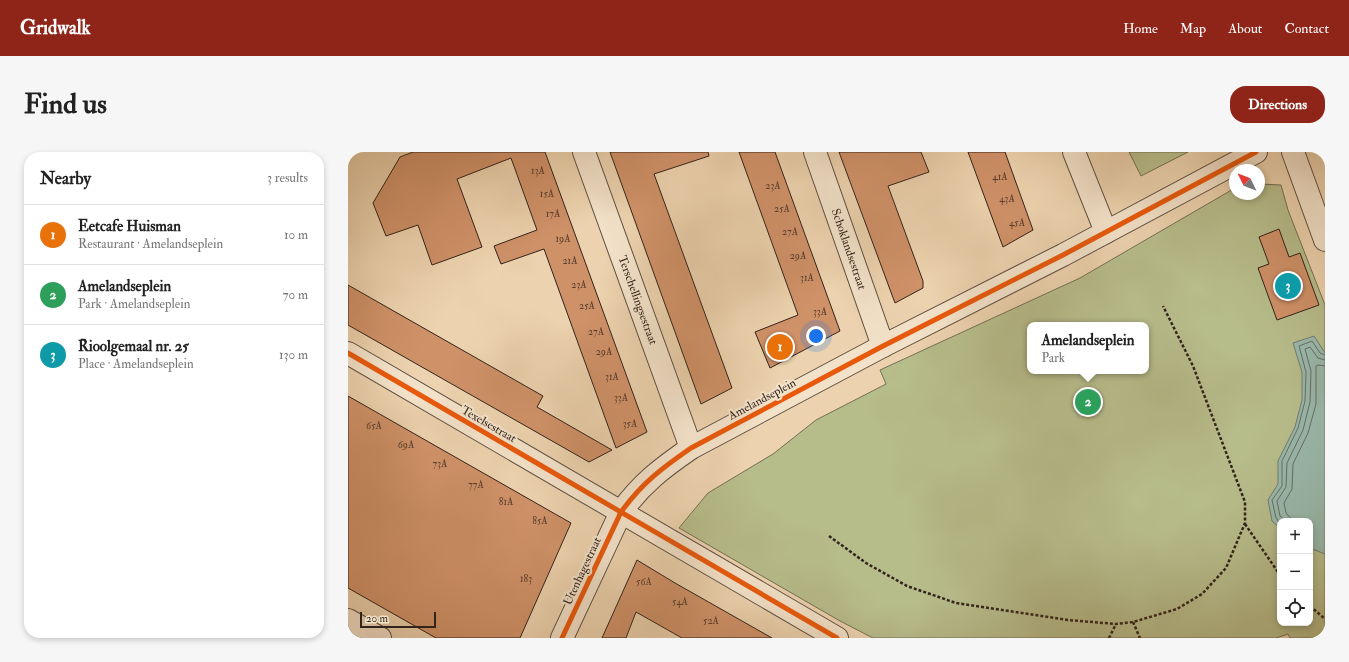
<!DOCTYPE html>
<html lang="en">
<head>
<meta charset="utf-8">
<style>
  :root { --surface:#fff; --page:#f6f6f6; --text:#222; --muted:#767676; --line:#e0e0e0; --accent:#8f2418 }
  body { margin:0; font-family:"IM FELL Double Pica",serif; background:var(--page); color:var(--text) }
  .controls { position:absolute; right:12px; bottom:12px; display:grid; overflow:hidden; border-radius:8px; box-shadow:0 2px 6px #0003 }
  .controls button { width:36px; height:36px; display:grid; place-items:center; padding:0; border:0; border-bottom:1px solid var(--line); background:var(--surface); color:var(--text); font:20px sans-serif }
  .compass { position:absolute; left:881px; top:12px; width:36px; height:36px; border-radius:50%; background:var(--surface); box-shadow:0 2px 6px #0003; rotate:313deg }
  .scale { position:absolute; left:12px; bottom:10px; width:76px; box-sizing:border-box; padding-left:4px; border:2px solid #32231b; border-top:0; font-size:11px; line-height:14px; white-space:nowrap; color:#32231b; -webkit-text-stroke:3px #f3e2ca; paint-order:stroke }
  .you { position:absolute; left:468px; top:184px; width:14px; height:14px; margin:-10px; border:3px solid #fff; border-radius:50%; background:#1a73e8; box-shadow:0 0 0 6px #1a73e833 }
  .badge { display:grid; place-items:center; width:26px; height:26px; border-radius:50%; background:var(--accent); color:#fff; font-size:13px; font-weight:700 }
  .pin { position:absolute; translate:-50% -50%; border:2px solid #fff; box-shadow:0 1px 4px #0006 }
  .popup { position:absolute; left:679px; top:170px; width:122px; height:52px; box-sizing:border-box; display:grid; place-content:center; border-radius:8px; background:var(--surface); filter:drop-shadow(0 1px 3px #0005); font-size:13px; white-space:nowrap; color:var(--muted) }
  .popup b { font-size:15px; color:var(--text) }
  .popup::after { content:''; position:absolute; left:50%; top:100%; margin-left:-8px; border:8px solid transparent; border-top-color:var(--surface) }
  .list { margin:0; padding:0; list-style:none }
  h2 { display:flex; justify-content:space-between; align-items:center; height:52px; margin:0; padding:0 16px; font-size:17px }
  h2 small { font-size:13px; font-weight:400; color:var(--muted) }
  .list li { display:grid; grid-template-columns:26px 1fr auto; gap:12px; align-items:center; box-sizing:border-box; height:60px; padding:0 16px; border-top:1px solid var(--line) }
  .list b { display:block; font-size:15px; white-space:nowrap }
  .list p { margin:0; font-size:13px; white-space:nowrap; color:var(--muted) }
  .list em { font-size:13px; font-style:normal; color:var(--muted) }
  .icon { flex:none; width:22px; height:22px; fill:none; stroke:currentColor; stroke-width:2; stroke-linecap:round; stroke-linejoin:round }
  .map { position:relative; flex:none; width:977px; height:486px; overflow:hidden; border-radius:16px }
  header { display:flex; align-items:center; gap:24px; box-sizing:border-box; height:56px; padding:0 20px; background:var(--accent); color:#fff }
  header strong { font-size:19px }
  nav { display:flex; gap:22px; margin-inline-start:auto; font-size:14px }
  .intro { display:flex; align-items:center; justify-content:space-between; box-sizing:border-box; height:96px; padding:0 24px }
  h1 { margin:0; font-size:28px }
  .button { padding:10px 18px; border-radius:16px; background:var(--accent); color:#fff; font-size:14px; font-weight:700 }
  main { display:flex; gap:24px; padding:0 24px }
  aside { flex:1; background:var(--surface); border-radius:16px; box-shadow:0 2px 6px #0003 }
  .map>svg:first-child { display:block }
  .green { fill:#b7bc8b; stroke:#747053; fill-rule:evenodd }
  .water { fill:#99b8ab; stroke:#707c71 }
  .lines { fill:none; stroke-linecap:round; stroke-linejoin:round }
  .shore { stroke:#666e63; stroke-width:1 }
  .building { fill:#cf9168; stroke:#32231b }
  .street-casing { stroke:#604f40; stroke-width:24 }
  .path { stroke:#32231b; stroke-width:2.5; stroke-dasharray:3 2; stroke-linecap:butt }
  .street { stroke:#f3e2ca; stroke-width:22 }
  .cycleway-casing { stroke:#f3e2ca; stroke-width:8 }
  .cycleway { stroke:#e8590c; stroke-width:5 }
  .labels { text-anchor:middle; stroke-width:4; stroke-linejoin:round; paint-order:stroke }
  .number-label { font-size:10px; fill:#593e2e }
  .street-label { font-size:12px; fill:#32231b; stroke:#f3e2ca }
</style>
</head>
<body>
<header>
<strong>Gridwalk</strong>
<nav><a>Home</a><a>Map</a><a>About</a><a>Contact</a></nav>
</header>
<div class="intro"><h1>Find us</h1><a class="button">Directions</a></div>
<main>
<aside>
<h2>Nearby<small>3 results</small></h2>
<ul class="list">
<li><span class="badge" style="background:#e8710a">1</span><div><b>Eetcafe Huisman</b><p>Restaurant · Amelandseplein</p></div><em>10 m</em></li>
<li><span class="badge" style="background:#2e9e5b">2</span><div><b>Amelandseplein</b><p>Park · Amelandseplein</p></div><em>70 m</em></li>
<li><span class="badge" style="background:#0f9aa8">3</span><div><b>Rioolgemaal nr. 25</b><p>Place · Amelandseplein</p></div><em>130 m</em></li>
</ul>
</aside>
<div class="map">
<svg width="977" height="486" viewBox="0 0 977 486">
  <rect width="100%" height="100%" fill="#ecd2ae"/>
  <filter id="stains"><feTurbulence type="fractalNoise" baseFrequency=".005" numOctaves="4"/><feColorMatrix values="0 0 0 0 .2 0 0 0 0 .09 0 0 0 0 .02 0 0 0 .5 -.17"/></filter>
  <radialGradient id="worn" r=".72"><stop offset=".6" stop-color="#630" stop-opacity="0"/><stop offset="1" stop-color="#630" stop-opacity=".3"/></radialGradient>
  <g class="green">
    <polygon points="781,0 840,0 793,24"/>
    <path d="M911,32l22,1 7,25 37,95v333h-35l-2,-4 -12,4h-403l-33,-17 -161,-93 29,-35 65,-39 43,-34 70,-36 -6,-14 200,-92 155,-90v6h24zM682,173h116v46h-116zM932,369h30v102h-30z"/>
  </g>
  <polygon class="water" points="966,184 977,201 977,402 962,396 962,369 932,369 932,376 924,369 920,348 930,332 930,309 947,275 954,248 954,220 945,191"/>
  <g class="lines">
    <g class="shore">
      <polyline points="938,369 932,364 929,349 938,335 939,311 955,278 962,250 963,219 957,197 962,195 970,206 977,208"/>
      <polyline points="945,369 938,361 936,351 944,337 945,312 960,281 968,252 968,214 970,213 977,214"/>
      <polyline points="932,371 928,366 924,348 934,334 934,309 950,276 957,249 958,220 951,194 964,189 972,201 977,203"/>
    </g>
  </g>
  <g class="building">
    <polygon points="65,0 197,0 299,280 268,296 196,97 153,112 146,94 189,78 163,6 109,27 134,95 84,113 70,73 38,84 25,51 52,5"/>
    <polygon points="262,0 360,0 361,4 306,22 384,236 353,252"/>
    <polygon points="391,0 427,0 492,179 422,216 407,180 450,163"/>
    <polygon points="491,0 573,0 581,20 540,34 575,129 575,136 547,151"/>
    <polygon points="620,0 657,0 685,78 655,95"/>
    <polygon points="931,77 941,105 952,101 971,153 929,168 910,116 921,112 911,85"/>
    <polygon points="0,133 195,244 189,255 264,298 241,310 0,173"/>
    <polygon points="0,244 223,371 172,486 88,486 0,436"/>
    <polygon points="289,408 327,431 424,486 334,486 288,460 278,486 254,486"/>
  </g>
  <g class="lines">
    <defs>
      <g id="street">
        <polyline points="236,0 343,296"/>
        <polyline points="467,0 535,194"/>
        <polyline points="726,0 758,80"/>
        <polyline points="945,0 977,88"/>
        <polyline points="0,201 489,486"/>
        <polyline points="0,468 32,486"/>
        <path d="M214,486l59,-126c21,-29 41,-44 70,-64l192,-102 180,-91 193,-103"/>
      </g>
    </defs>
    <use href="#street" class="street-casing"/>
    <g class="path">
      <polyline points="897,372 932,423"/>
      <polyline points="481,384 518,411 559,434 608,451 720,468 768,472 785,470 829,457 854,442 878,416 897,371 897,350 845,214 815,154"/>
      <polyline points="962,454 977,467"/>
      <polyline points="785,470 792,486"/>
      <polyline points="761,486 768,472"/>
    </g>
    <use href="#street" class="street"/>
    <defs>
      <g id="cycleway">
        <polyline points="0,201 489,486"/>
        <path d="M214,486l59,-126c21,-29 41,-44 70,-64l192,-102 180,-91 193,-103"/>
      </g>
    </defs>
    <use href="#cycleway" class="cycleway-casing"/>
    <use href="#cycleway" class="cycleway"/>
  </g>
  <g class="labels">
    <g class="number-label">
      <text x="190" y="22">13A</text>
      <text x="652" y="28">41A</text>
      <text x="425" y="37">23A</text>
      <text x="199" y="45">15A</text>
      <text x="659" y="50">43A</text>
      <text x="434" y="60">25A</text>
      <text x="205" y="65">17A</text>
      <text x="669" y="74">45A</text>
      <text x="442" y="83">27A</text>
      <text x="215" y="90">19A</text>
      <text x="450" y="107">29A</text>
      <text x="222" y="112">21A</text>
      <text x="459" y="129">31A</text>
      <text x="231" y="136">23A</text>
      <text x="239" y="157">25A</text>
      <text x="472" y="163">33A</text>
      <text x="248" y="183">27A</text>
      <text x="256" y="203">29A</text>
      <text x="264" y="228">31A</text>
      <text x="273" y="249">33A</text>
      <text x="282" y="275">35A</text>
      <text x="26" y="277">65A</text>
      <text x="58" y="296">69A</text>
      <text x="92" y="315">73A</text>
      <text x="128" y="336">77A</text>
      <text x="158" y="353">81A</text>
      <text x="192" y="372">85A</text>
      <text x="178" y="430">183</text>
      <text x="296" y="433">56A</text>
      <text x="332" y="453">54A</text>
      <text x="363" y="472">52A</text>
    </g>
    <g class="street-label">
      <text transform="translate(501 97) rotate(71)" y="4">Schoklandsestraat</text>
      <text transform="translate(290 148) rotate(70)" y="4">Terschellingsestraat</text>
      <text transform="translate(414 247) rotate(-28)" y="4">Amelandseplein</text>
      <text transform="translate(141 272) rotate(30)" y="4">Texelsestraat</text>
      <text transform="translate(234 419) rotate(-65)" y="4">Utenhagestraat</text>
    </g>
  </g>
  <rect width="100%" height="100%" filter="url(#stains)"/>
  <rect width="100%" height="100%" fill="url(#worn)"/>
</svg>
<div class="controls">
<button>+</button>
<button>−</button>
<button><svg class="icon" aria-label="locate" viewBox="0 0 24 24"><circle cx="12" cy="12" r="6"/><path d="M12 2v4M12 18v4M2 12h4M18 12h4"/></svg></button>
</div>
<svg class="compass" viewBox="-18 -18 36 36"><path d="M0-13l5 13h-10z" fill="#e53935"/><path d="M0 13l5-13h-10z" fill="#767676"/></svg>
<div class="scale">20 m</div>
<div class="you"></div>
<div class="pin badge" style="left:432px;top:195px;background:#e8710a">1</div>
<div class="pin badge" style="left:740px;top:250px;background:#2e9e5b">2</div>
<div class="popup"><b>Amelandseplein</b>Park</div>
<div class="pin badge" style="left:940px;top:134px;background:#0f9aa8">3</div>
</div>
</main>
</body>
</html>
